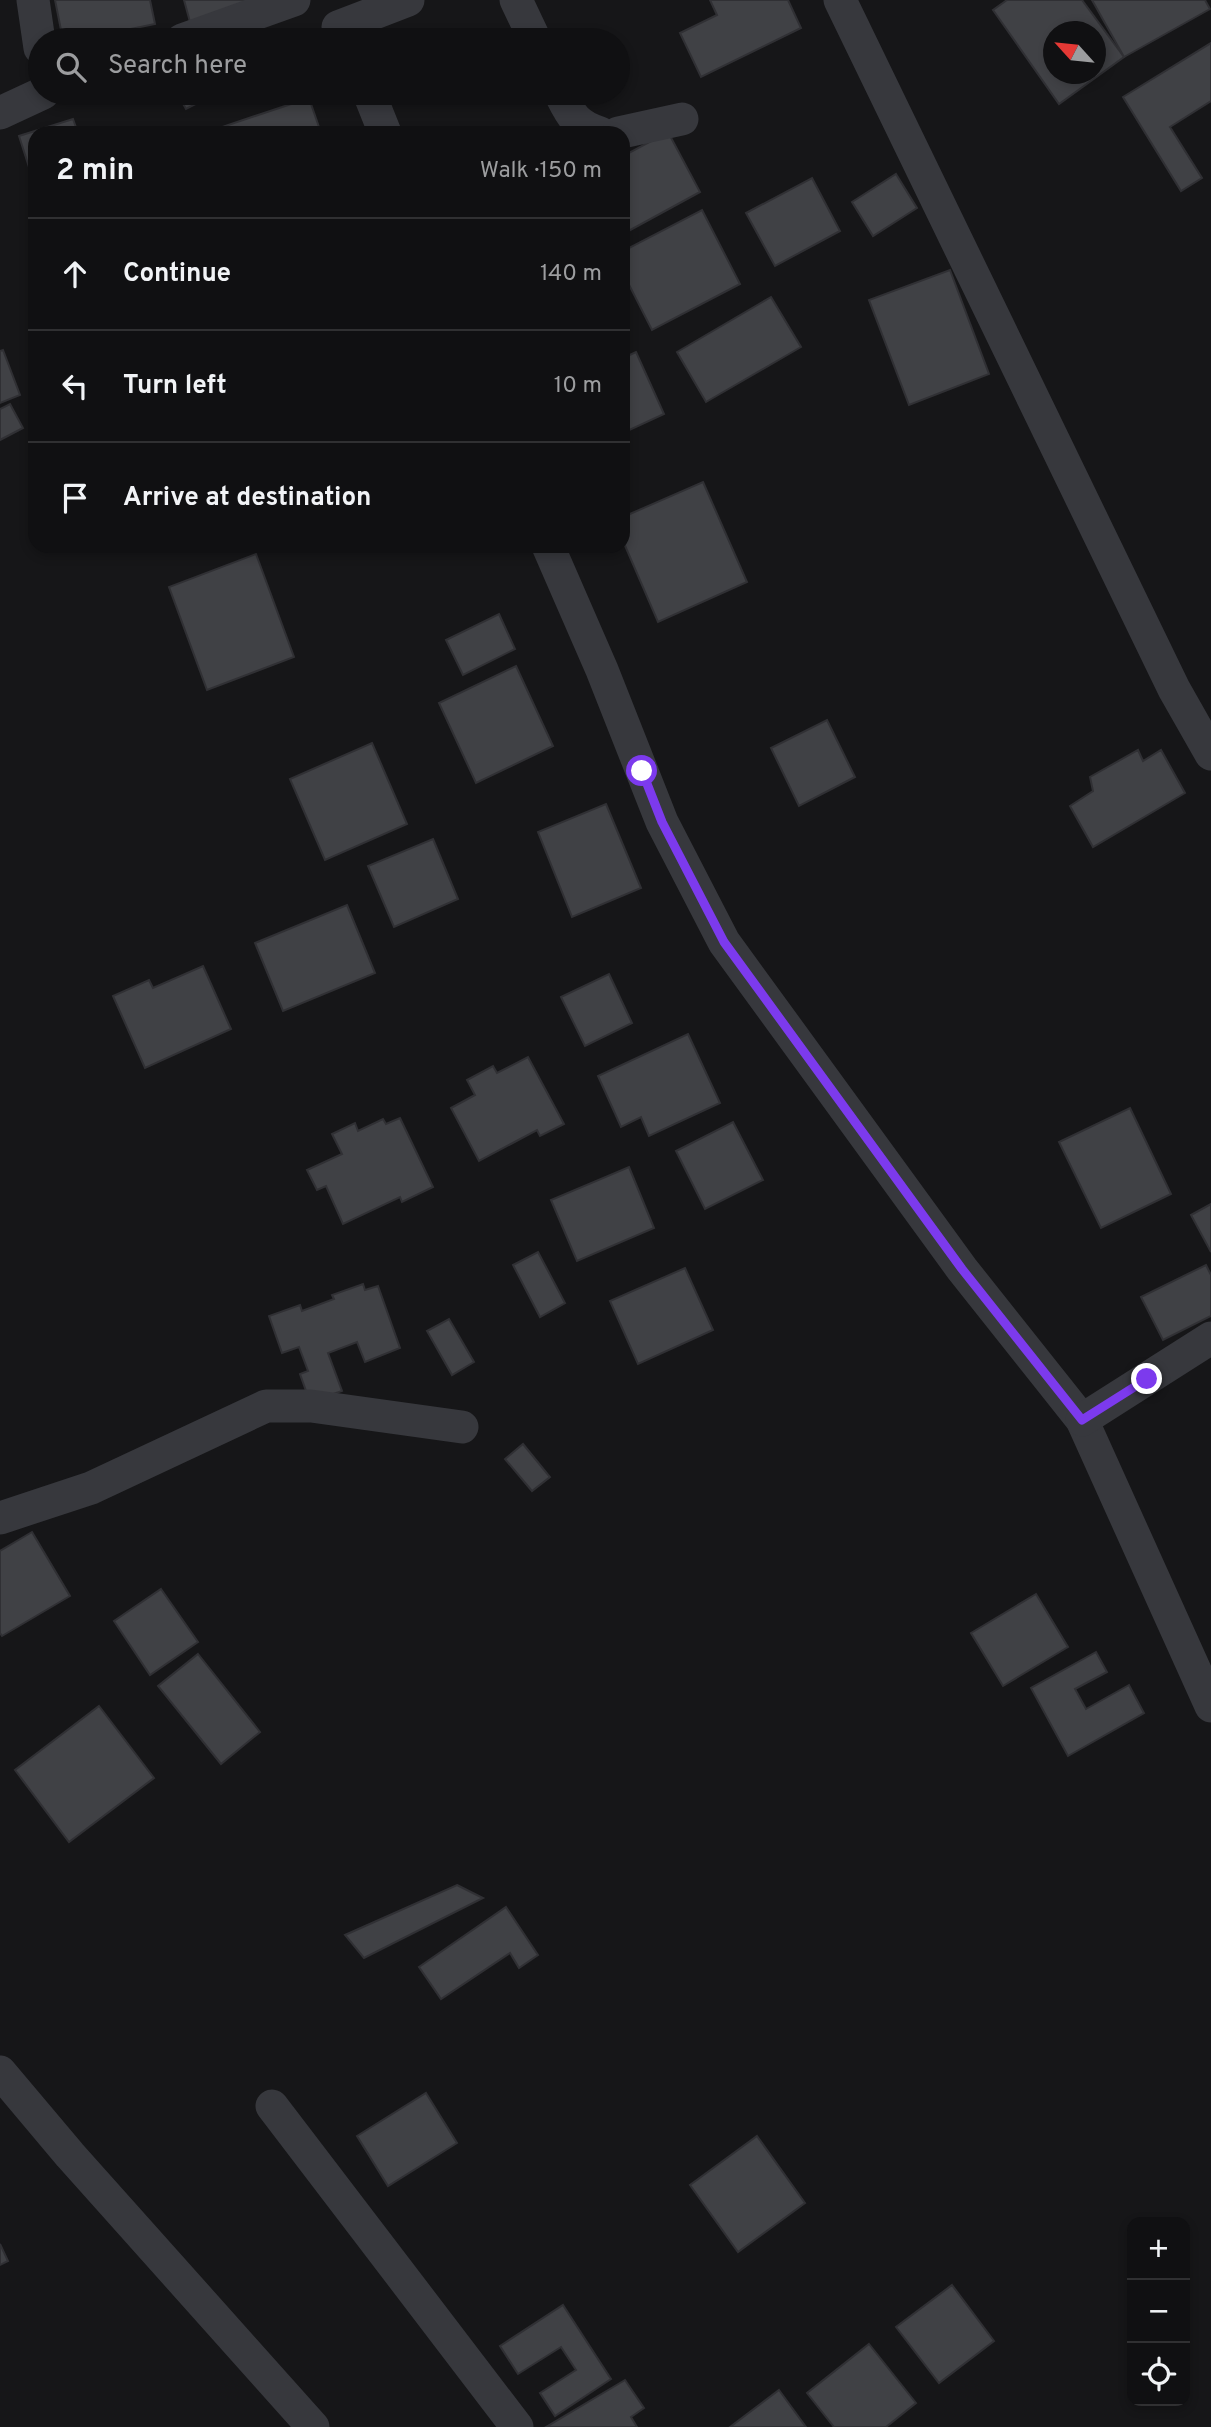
<!DOCTYPE html>
<html lang="en">
<head>
<meta charset="utf-8">
<style>
  :root { --surface:#101012; --page:#1e1e20; --text:#f1f3f6; --muted:#9c9d9f; --line:#303032 }
  body { margin:0; font-family:Overpass,sans-serif; background:var(--page); color:var(--text) }
  .controls { position:absolute; right:21px; bottom:21px; display:grid; overflow:hidden; border-radius:14px; box-shadow:0 4px 10px #0003 }
  .controls button { width:63px; height:63px; display:grid; place-items:center; padding:0; border:0; border-bottom:2px solid var(--line); background:var(--surface); color:var(--text); font:35px sans-serif }
  .compass { position:absolute; left:1043px; top:21px; width:63px; height:63px; border-radius:50%; background:var(--surface); box-shadow:0 4px 10px #0003; rotate:297deg }
  .stop { position:absolute; width:21px; height:21px; margin:-16px; border:5px solid #7c3aed; border-radius:50%; background:#fff }
  .stop.end { background:#7c3aed; border-color:#fff; box-shadow:0 2px 7px #0008 }
  .list { margin:0; padding:0; list-style:none }
  h2 { display:flex; justify-content:space-between; align-items:center; height:91px; margin:0; padding:0 28px; font-size:30px }
  h2 small { font-size:23px; font-weight:400; color:var(--muted) }
  .list li { display:grid; grid-template-columns:46px 1fr auto; gap:21px; align-items:center; box-sizing:border-box; height:112px; padding:0 28px; border-top:2px solid var(--line) }
  .list b { display:block; font-size:26px; white-space:nowrap }
  .list em { font-size:23px; font-style:normal; color:var(--muted) }
  .icon { flex:none; width:38px; height:38px; fill:none; stroke:currentColor; stroke-width:2; stroke-linecap:round; stroke-linejoin:round }
  .map { position:relative; flex:none; width:1211px; height:2427px; overflow:hidden }
  .search { position:absolute; background:var(--surface); box-shadow:0 4px 10px #0003; left:28px; top:28px; width:602px; height:77px; display:flex; align-items:center; gap:18px; box-sizing:border-box; padding:0 24px; border-radius:38px; color:var(--muted); font-size:26px }
  .panel { position:absolute; background:var(--surface); box-shadow:0 4px 10px #0003; left:28px; top:126px; width:602px; height:427px; border-radius:21px }
  .map>svg:first-child { display:block }
  .building { fill:#404145; stroke:#303034; stroke-width:2; fill-rule:evenodd }
  .lines { fill:none; stroke-linecap:round; stroke-linejoin:round }
  .minor { stroke:#37383d; stroke-width:33 }
  .route { stroke:#7c3aed; stroke-width:9 }
</style>
</head>
<body>
<div class="map">
<svg width="1211" height="2427" viewBox="0 0 1211 2427">
  <rect width="100%" height="100%" fill="#161618"/>
  <g class="building">
    <polygon points="55,0 150,0 155,24 77,40 63,40"/>
    <polygon points="184,0 255,0 190,22"/>
    <polygon points="710,0 788,0 801,28 701,77 680,33 717,15"/>
    <path d="M1007,0h75l42,57 -65,47 -66,-94zM1054,32h42v42h-42z"/>
    <polygon points="1092,0 1205,0 1210,9 1124,57"/>
    <polygon points="266,30 272,40 247,40"/>
    <polygon points="1211,43 1211,101 1170,127 1202,178 1181,191 1123,97"/>
    <polygon points="177,93 217,93 186,109"/>
    <polygon points="309,98 321,133 221,133 219,128"/>
    <polygon points="73,119 78,133 35,133 35,186 19,136"/>
    <polygon points="668,132 700,192 623,234 623,156"/>
    <polygon points="896,174 917,208 873,236 852,202"/>
    <polygon points="812,178 840,231 775,266 746,213"/>
    <polygon points="702,210 740,284 652,330 623,273 623,251"/>
    <polygon points="950,270 989,374 909,405 869,300"/>
    <polygon points="771,297 801,347 706,402 677,352"/>
    <polygon points="3,350 20,395 0,403 0,351"/>
    <polygon points="636,352 664,414 623,433 623,358"/>
    <polygon points="10,404 23,428 0,440 0,409"/>
    <polygon points="703,482 747,582 658,622 623,541 623,517"/>
    <polygon points="256,554 294,657 207,690 169,587"/>
    <polygon points="499,614 515,649 463,675 446,640"/>
    <polygon points="516,666 553,746 476,783 439,703"/>
    <polygon points="827,720 855,777 799,806 771,748"/>
    <polygon points="372,743 407,824 325,860 290,779"/>
    <polygon points="1138,750 1143,761 1161,750 1185,793 1093,847 1070,806 1093,791 1090,777"/>
    <polygon points="606,804 641,888 572,917 538,832"/>
    <polygon points="433,839 458,899 394,927 368,866"/>
    <polygon points="347,905 375,973 283,1011 255,943"/>
    <polygon points="203,966 231,1029 145,1068 113,996 149,980 153,988"/>
    <polygon points="609,974 632,1023 585,1046 561,997"/>
    <polygon points="688,1034 720,1103 649,1136 641,1117 621,1127 598,1076"/>
    <polygon points="528,1057 564,1124 540,1136 537,1130 479,1161 451,1108 475,1095 467,1080 493,1066 497,1073"/>
    <polygon points="1130,1108 1171,1194 1101,1228 1059,1142"/>
    <polygon points="400,1118 433,1187 402,1202 400,1197 343,1224 326,1186 317,1190 307,1170 342,1154 332,1134 355,1123 358,1131 383,1119 386,1124"/>
    <polygon points="733,1122 763,1180 705,1209 676,1151"/>
    <polygon points="629,1167 654,1228 577,1261 551,1200"/>
    <polygon points="1211,1204 1211,1252 1191,1215"/>
    <polygon points="538,1252 565,1303 540,1317 513,1265"/>
    <polygon points="1206,1265 1211,1275 1211,1316 1163,1340 1141,1297"/>
    <polygon points="685,1268 713,1330 638,1364 610,1301"/>
    <polygon points="363,1284 365,1290 378,1286 400,1348 365,1362 357,1342 328,1353 342,1391 310,1402 300,1374 308,1371 299,1347 282,1353 269,1316 300,1305 302,1311 334,1299 332,1295"/>
    <polygon points="449,1319 474,1362 452,1375 427,1331"/>
    <polygon points="523,1444 550,1477 532,1491 505,1459"/>
    <polygon points="32,1532 70,1596 2,1636 0,1633 0,1551"/>
    <polygon points="161,1589 198,1642 150,1675 114,1621"/>
    <polygon points="1036,1594 1068,1647 1003,1686 971,1633"/>
    <polygon points="1096,1652 1107,1672 1075,1689 1086,1709 1129,1685 1144,1713 1068,1756 1031,1688"/>
    <polygon points="198,1654 260,1732 221,1764 158,1686"/>
    <polygon points="99,1706 154,1778 69,1842 15,1770"/>
    <polygon points="457,1885 483,1898 364,1958 345,1935"/>
    <polygon points="506,1907 538,1955 519,1968 510,1953 441,1999 419,1967"/>
    <polygon points="426,2093 457,2143 388,2186 357,2136"/>
    <polygon points="757,2136 805,2203 738,2252 690,2185"/>
    <polygon points="0,2244 8,2261 0,2265"/>
    <polygon points="952,2285 994,2341 939,2383 896,2327"/>
    <polygon points="563,2305 611,2379 555,2416 540,2393 576,2370 561,2347 518,2374 500,2346"/>
    <polygon points="869,2344 916,2403 886,2427 834,2427 807,2393"/>
    <polygon points="625,2380 644,2408 631,2417 637,2427 546,2427"/>
    <polygon points="779,2390 806,2427 730,2427"/>
  </g>
  <g class="lines">
    <g class="minor">
      <polyline points="33,0 40,48"/>
      <polyline points="516,0 535,40"/>
      <polyline points="840,0 1174,689 1211,754"/>
      <polyline points="338,27 408,0"/>
      <polyline points="182,40 294,0"/>
      <polyline points="369,93 385,133"/>
      <path d="M560,93c11,22 15,32 40,40"/>
      <polyline points="0,113 43,93"/>
      <polyline points="618,133 682,119"/>
      <polyline points="548,546 602,670 662,822 724,942 962,1269 1082,1420 1211,1706"/>
      <polyline points="1082,1420 1211,1338"/>
      <polyline points="0,1518 91,1488 266,1406 311,1406 462,1427"/>
      <polyline points="0,2072 70,2155 313,2427"/>
      <polyline points="272,2106 517,2427"/>
    </g>
  </g>
  <g class="lines">
    <polyline class="route" points="642,771 662,822 724,942 962,1269 1082,1420 1147,1379"/>
  </g>
</svg>
<div class="controls">
<button>+</button>
<button>−</button>
<button><svg class="icon" aria-label="locate" viewBox="0 0 24 24"><circle cx="12" cy="12" r="6"/><path d="M12 2v4M12 18v4M2 12h4M18 12h4"/></svg></button>
</div>
<svg class="compass" viewBox="-18 -18 36 36"><path d="M0-13l5 13h-10z" fill="#e53935"/><path d="M0 13l5-13h-10z" fill="#9c9d9f"/></svg>
<div class="stop" style="left:642px;top:771px"></div>
<div class="stop end" style="left:1147px;top:1379px"></div>
<div class="search"><svg class="icon" aria-label="search" viewBox="0 0 24 24"><circle cx="10" cy="10" r="6"/><path d="M15 15l6 6"/></svg>Search here</div>
<section class="panel">
<h2>2 min<small>Walk · 150 m</small></h2>
<ul class="list">
<li><svg class="icon" aria-label="ahead" viewBox="0 0 24 24"><path d="M12 20V5M6 11l6-6 6 6"/></svg><div><b>Continue</b></div><em>140 m</em></li>
<li><svg class="icon" aria-label="left" viewBox="0 0 24 24"><path d="M17 20v-9H6M10 6l-5 5 5 5"/></svg><div><b>Turn left</b></div><em>10 m</em></li>
<li><svg class="icon" aria-label="arrive" viewBox="0 0 24 24"><path d="M6 21V4h12l-3 4 3 4H6"/></svg><div><b>Arrive at destination</b></div></li>
</ul>
</section>
</div>
</body>
</html>
